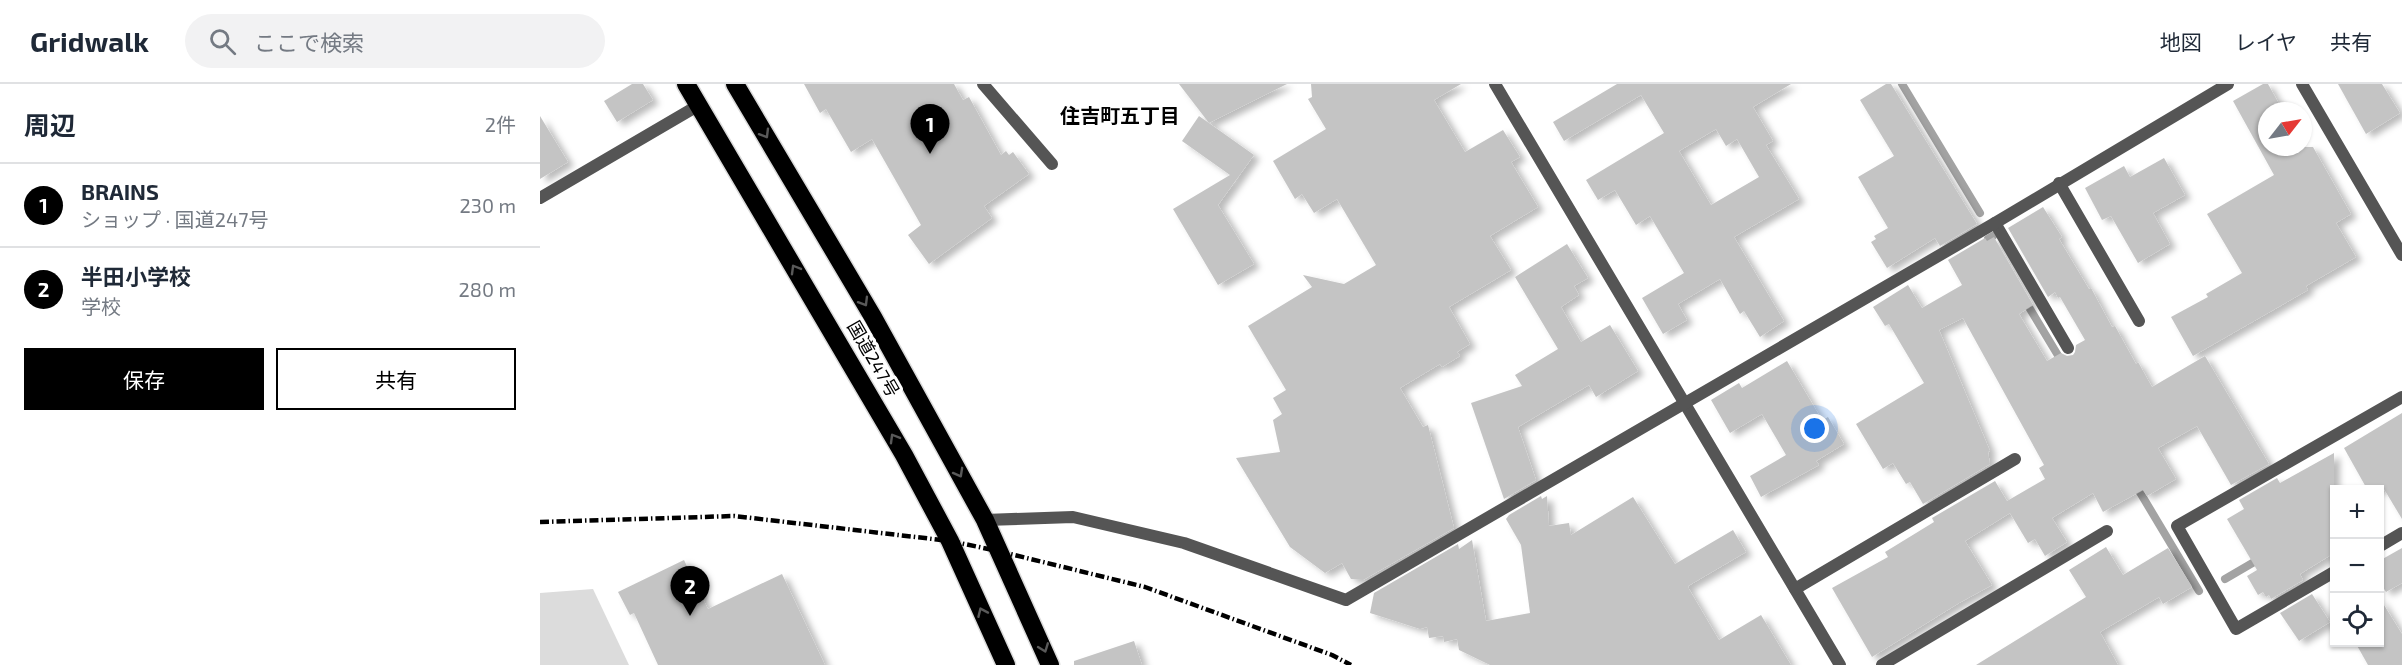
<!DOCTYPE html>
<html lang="ja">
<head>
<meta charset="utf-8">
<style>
  :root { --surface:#fff; --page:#f2f2f3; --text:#1f2937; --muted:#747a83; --line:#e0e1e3; --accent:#000 }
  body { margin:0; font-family:"Exo 2","Noto Sans JP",sans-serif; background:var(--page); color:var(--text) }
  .controls { position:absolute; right:18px; bottom:18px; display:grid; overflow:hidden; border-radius:0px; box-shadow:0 2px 4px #0004 }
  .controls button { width:54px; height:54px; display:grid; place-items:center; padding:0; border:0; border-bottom:2px solid var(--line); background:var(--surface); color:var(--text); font:30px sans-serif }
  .compass { position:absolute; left:1718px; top:18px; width:54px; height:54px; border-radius:50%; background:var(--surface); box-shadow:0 2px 4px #0004; rotate:59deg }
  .you { position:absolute; left:1275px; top:345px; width:21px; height:21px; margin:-15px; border:4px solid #fff; border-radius:50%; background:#1a73e8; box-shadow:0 0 0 9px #1a73e833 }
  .badge { display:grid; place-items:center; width:39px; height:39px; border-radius:50%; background:var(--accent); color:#fff; font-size:20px; font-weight:700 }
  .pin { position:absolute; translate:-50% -50px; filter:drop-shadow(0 2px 3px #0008) }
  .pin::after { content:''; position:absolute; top:32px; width:21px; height:18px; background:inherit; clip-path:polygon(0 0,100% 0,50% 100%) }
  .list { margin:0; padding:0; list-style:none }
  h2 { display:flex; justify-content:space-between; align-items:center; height:78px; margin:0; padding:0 24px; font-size:26px }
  h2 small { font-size:20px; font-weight:400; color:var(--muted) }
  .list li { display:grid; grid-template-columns:39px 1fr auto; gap:18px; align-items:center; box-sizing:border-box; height:84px; padding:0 24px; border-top:2px solid var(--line) }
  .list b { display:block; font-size:22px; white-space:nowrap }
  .list p { margin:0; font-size:20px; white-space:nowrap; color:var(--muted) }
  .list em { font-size:20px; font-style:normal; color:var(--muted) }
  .actions { display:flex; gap:12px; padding:18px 24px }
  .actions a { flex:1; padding:14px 0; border:2px solid var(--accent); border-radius:0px; text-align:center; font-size:21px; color:var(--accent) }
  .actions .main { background:var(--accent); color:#fff }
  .icon { flex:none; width:33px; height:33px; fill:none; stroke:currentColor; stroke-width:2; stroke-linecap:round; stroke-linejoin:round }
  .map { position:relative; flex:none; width:1862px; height:581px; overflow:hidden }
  header { display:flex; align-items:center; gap:36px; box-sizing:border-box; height:84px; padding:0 30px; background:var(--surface); border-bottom:2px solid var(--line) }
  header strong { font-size:28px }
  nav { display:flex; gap:33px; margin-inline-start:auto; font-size:21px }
  .search { width:420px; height:54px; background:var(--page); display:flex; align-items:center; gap:15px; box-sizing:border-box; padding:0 21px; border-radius:33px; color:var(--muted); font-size:22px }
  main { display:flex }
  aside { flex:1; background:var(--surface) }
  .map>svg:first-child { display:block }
  .green { fill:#dcdcdc }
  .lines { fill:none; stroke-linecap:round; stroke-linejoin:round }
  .stream { stroke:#a3a3a3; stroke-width:8 }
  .building { fill:#c4c4c4; fill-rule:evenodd; filter:url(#shadow) }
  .highway-casing { stroke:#dbdbdb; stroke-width:21 }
  .street { stroke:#555; stroke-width:12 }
  .highway { stroke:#000; stroke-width:18 }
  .rail { stroke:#000; stroke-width:4.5; stroke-dasharray:9 3 1.5 3; stroke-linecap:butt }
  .oneway { stroke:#595959 }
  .labels { text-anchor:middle; stroke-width:6; stroke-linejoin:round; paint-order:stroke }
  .street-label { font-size:18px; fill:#000; stroke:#fff }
  .neighbourhood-label { font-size:20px; font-weight:bold; fill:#000; stroke:#fff }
</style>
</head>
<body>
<header>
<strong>Gridwalk</strong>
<div class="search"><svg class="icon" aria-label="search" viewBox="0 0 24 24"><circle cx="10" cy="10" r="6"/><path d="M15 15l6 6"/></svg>ここで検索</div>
<nav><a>地図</a><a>レイヤ</a><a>共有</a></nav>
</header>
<main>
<aside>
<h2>周辺<small>2件</small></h2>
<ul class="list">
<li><span class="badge">1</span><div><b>BRAINS</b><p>ショップ · 国道247号</p></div><em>230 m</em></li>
<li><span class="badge">2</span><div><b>半田小学校</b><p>学校</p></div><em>280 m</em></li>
</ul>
<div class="actions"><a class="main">保存</a><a>共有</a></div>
</aside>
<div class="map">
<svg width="1862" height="581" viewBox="0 0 1862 581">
  <defs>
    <filter id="shadow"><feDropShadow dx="6" dy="4" stdDeviation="3" flood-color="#0004"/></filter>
  </defs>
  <rect width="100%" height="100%" fill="#fff"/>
  <polygon class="green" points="53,505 89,581 0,581 0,509"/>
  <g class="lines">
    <g class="stream">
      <polyline points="1362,0 1440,129"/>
      <polyline points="1453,152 1448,155 1455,165"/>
      <polyline points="1484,215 1522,278"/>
      <polyline points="1595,400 1659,507"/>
      <polyline points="1685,495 1721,474"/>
    </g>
  </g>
  <g class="building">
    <polygon points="92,0 103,0 113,16 77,38 64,17"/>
    <polygon points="264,0 414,0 423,16 429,13 461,71 466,67 469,71 473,68 489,90 444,122 452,134 389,180 368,151 381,141 332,55 311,68 286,25 280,29"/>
    <polygon points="639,0 747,0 669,39"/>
    <polygon points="771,0 921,0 894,16 925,68 963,46 980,73 971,78 998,123 950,152 971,186 909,223 930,260 917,268 920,272 902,283 900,280 860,304 883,343 888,341 914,444 823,496 811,495 802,479 785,489 750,463 696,374 740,368 733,336 742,330 733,314 746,306 708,242 772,203 763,191 804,200 836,181 797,115 774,129 762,110 755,115 733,77 786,45 768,15 772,13"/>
    <path d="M1077,0h174l-38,23 20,34 -7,4 33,54 -65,38 50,84 -24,16 -16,-26 -4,3 -20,-35 -42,25 9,16 -24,14 -21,-36 42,-25 -34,-57 -14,9 -21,-35 -17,10 -12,-20 78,-47 -23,-38 -77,46 -11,-19zM1176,45l10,17 11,-7 22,38 -48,28 -32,-54z"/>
    <polygon points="1346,0 1351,0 1437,140 1400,162 1395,154 1347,184 1331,158 1336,155 1334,152 1348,144 1318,93 1354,72 1320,16"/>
    <polygon points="1723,0 1728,0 1743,27 1727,27 1727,63 1773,63 1811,130 1796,139 1816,173 1766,202 1768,206 1653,272 1631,233 1668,213 1666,210 1702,189 1667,130 1734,91 1693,17"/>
    <polygon points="1798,0 1842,0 1860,29 1826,50"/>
    <polygon points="0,32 28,78 0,95"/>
    <polygon points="659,32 714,71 678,121 714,180 678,201 633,125 690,91 642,57"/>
    <polygon points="1624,74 1645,111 1613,129 1630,160 1598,179 1571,132 1562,136 1545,104 1584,82 1590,93"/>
    <polygon points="1503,123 1522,153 1519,155 1549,205 1551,204 1572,243 1575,242 1596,280 1598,278 1612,303 1665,272 1729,380 1691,401 1657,342 1618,364 1636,395 1607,412 1603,406 1563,428 1553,409 1512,434 1527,458 1505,472 1495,455 1488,459 1470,429 1425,457 1452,501 1419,519 1332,573 1292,504 1348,473 1345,468 1394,438 1392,434 1455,397 1467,417 1505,395 1499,384 1504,381 1423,234 1399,246 1450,367 1448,368 1450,380 1383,420 1370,398 1366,400 1353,379 1343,385 1316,340 1384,299 1349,240 1345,242 1333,223 1368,201 1382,224 1422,201 1408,176 1445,154 1447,157 1454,153 1493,221 1479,230 1507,277 1521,269 1527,272 1533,271 1535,268 1536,261 1545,256 1520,213 1518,214 1515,208 1508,213 1468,144"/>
    <polygon points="1027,160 1048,194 1034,202 1039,211 1021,223 1041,258 1070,241 1098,287 1056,313 1049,301 978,343 996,396 964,415 931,319 982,302 975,291 1018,265 975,193"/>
    <polygon points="1247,277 1282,336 1288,333 1304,360 1276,377 1279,381 1221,413 1210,392 1246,371 1222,330 1190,349 1171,316 1199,299 1202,304"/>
    <polygon points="1862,329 1862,435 1844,405 1827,405 1804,364"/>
    <polygon points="1794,369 1794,469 1760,490 1763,496 1731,515 1729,511 1726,513 1723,508 1718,511 1707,492 1717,486 1687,435 1704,425 1699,416 1737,394 1740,399"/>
    <polygon points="1001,412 1002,415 1007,412 1009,442 1029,439 1031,451 1093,413 1135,480 1193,446 1206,468 1148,502 1149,505 1179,556 1221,531 1251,581 950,581 919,566 917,555 904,558 903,552 889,554 887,543 880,545 830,529 834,509 918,460 919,465 932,456 946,537 990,529 981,461 966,435 969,431"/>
    <polygon points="1566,463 1583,491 1628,464 1652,503 1623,520 1619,513 1560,548 1578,581 1436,581 1546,513 1529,486"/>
    <polygon points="1862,464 1862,499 1846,508 1839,497 1839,477"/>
    <polygon points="144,476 168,525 242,490 285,581 118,581 94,529 90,531 78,508"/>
    <polygon points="1772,510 1790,538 1759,557 1740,529"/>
    <polygon points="1839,513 1862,550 1862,581 1828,581 1815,558 1839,558"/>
    <polygon points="594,557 602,581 534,581 534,577"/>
  </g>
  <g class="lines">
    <defs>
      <g id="highway">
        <polyline points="146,0 364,371 410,457 466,581"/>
        <polyline points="195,0 333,233 445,436 510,581"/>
      </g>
    </defs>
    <use href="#highway" class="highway-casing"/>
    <g class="street">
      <polyline points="443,0 512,80"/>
      <polyline points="955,0 1300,581"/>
      <polyline points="1762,0 1862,171"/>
      <polyline points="1519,99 1599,237"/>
      <polyline points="0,114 159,21"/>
      <polyline points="1455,139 1528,264"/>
      <polyline points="445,436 533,433 644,459 806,516 1455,139 1688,0"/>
      <polyline points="1840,462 1862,449"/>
      <polyline points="1794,488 1696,545 1637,442 1862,313"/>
      <polyline points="1255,505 1475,375"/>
      <polyline points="1342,581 1567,447"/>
    </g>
    <use href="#highway" class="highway"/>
    <polyline class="rail" points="0,438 194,432 410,457 458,467 605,503 792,571 811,581"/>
  </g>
  <defs><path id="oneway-chevron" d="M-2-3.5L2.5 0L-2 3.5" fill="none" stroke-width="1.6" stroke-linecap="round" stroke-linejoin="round" transform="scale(1.5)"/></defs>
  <g class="oneway">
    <use href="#oneway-chevron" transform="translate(225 50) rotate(59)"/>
    <use href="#oneway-chevron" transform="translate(255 185) rotate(-120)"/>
    <use href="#oneway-chevron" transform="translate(324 218) rotate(59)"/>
    <use href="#oneway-chevron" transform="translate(354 354) rotate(-120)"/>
    <use href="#oneway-chevron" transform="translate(419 389) rotate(61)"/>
    <use href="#oneway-chevron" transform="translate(442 528) rotate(-114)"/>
    <use href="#oneway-chevron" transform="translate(504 564) rotate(69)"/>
  </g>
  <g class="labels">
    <g class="street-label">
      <text transform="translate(333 275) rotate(60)" y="6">国道247号</text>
    </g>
    <g class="neighbourhood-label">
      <text x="580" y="39">住吉町五丁目</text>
    </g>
  </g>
</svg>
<div class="controls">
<button>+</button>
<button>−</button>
<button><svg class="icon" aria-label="locate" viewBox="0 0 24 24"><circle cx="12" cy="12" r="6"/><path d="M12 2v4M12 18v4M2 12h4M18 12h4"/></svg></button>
</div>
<svg class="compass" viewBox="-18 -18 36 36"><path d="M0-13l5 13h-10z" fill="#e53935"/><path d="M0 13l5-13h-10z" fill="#747a83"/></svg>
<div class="you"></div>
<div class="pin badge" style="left:390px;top:70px">1</div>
<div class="pin badge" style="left:150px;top:532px">2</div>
</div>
</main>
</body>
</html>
